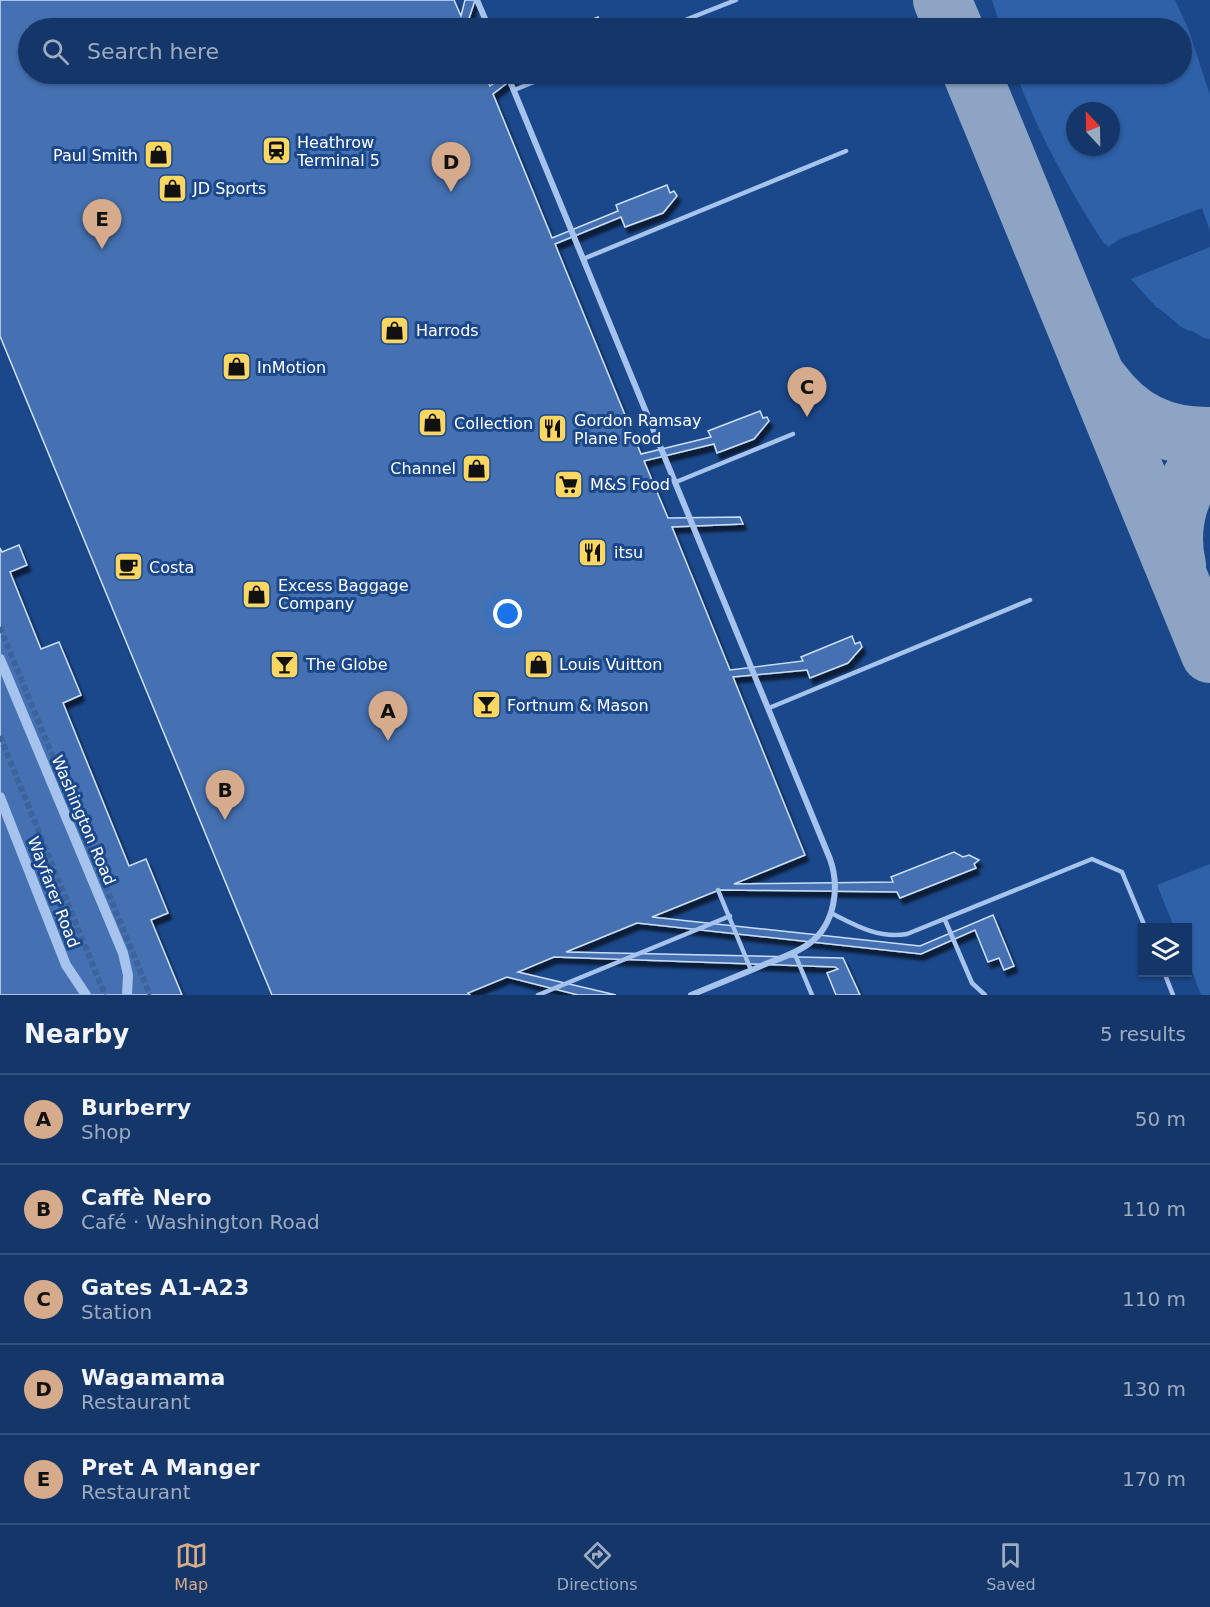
<!DOCTYPE html>
<html lang="en">
<head>
<meta charset="utf-8">
<style>
  :root { --surface:#143668; --page:#214171; --text:#f1f3f6; --muted:#9dabc0; --line:#33507c; --accent:#d6ab8b }
  body { margin:0; font-family:"DejaVu Sans",sans-serif; background:var(--page); color:var(--text) }
  .controls { position:absolute; right:18px; bottom:18px; display:grid; overflow:hidden; border-radius:0px; box-shadow:0 2px 4px #0004 }
  .controls button { width:54px; height:54px; display:grid; place-items:center; padding:0; border:0; border-bottom:2px solid var(--line); background:var(--surface); color:var(--text); font:30px sans-serif }
  .compass { position:absolute; left:1066px; top:102px; width:54px; height:54px; border-radius:50%; background:var(--surface); box-shadow:0 2px 4px #0004; rotate:338deg }
  .you { position:absolute; left:508px; top:614px; width:21px; height:21px; margin:-15px; border:4px solid #fff; border-radius:50%; background:#1a73e8; box-shadow:0 0 0 9px #1a73e833 }
  .badge { display:grid; place-items:center; width:39px; height:39px; border-radius:50%; background:var(--accent); color:#111; font-size:20px; font-weight:700 }
  .pin { position:absolute; translate:-50% -50px; filter:drop-shadow(0 2px 3px #0008) }
  .pin::after { content:''; position:absolute; top:32px; width:21px; height:18px; background:inherit; clip-path:polygon(0 0,100% 0,50% 100%) }
  .list { margin:0; padding:0; list-style:none }
  h2 { display:flex; justify-content:space-between; align-items:center; height:78px; margin:0; padding:0 24px; font-size:26px }
  h2 small { font-size:20px; font-weight:400; color:var(--muted) }
  .list li { display:grid; grid-template-columns:39px 1fr auto; gap:18px; align-items:center; box-sizing:border-box; height:90px; padding:0 24px; border-top:2px solid var(--line) }
  .list b { display:block; font-size:22px; white-space:nowrap }
  .list p { margin:0; font-size:20px; white-space:nowrap; color:var(--muted) }
  .list em { font-size:20px; font-style:normal; color:var(--muted) }
  .icon { flex:none; width:33px; height:33px; fill:none; stroke:currentColor; stroke-width:2; stroke-linecap:round; stroke-linejoin:round }
  .map { position:relative; flex:none; width:1210px; height:995px; overflow:hidden }
  .search { position:absolute; background:var(--surface); box-shadow:0 2px 4px #0004; left:18px; right:18px; top:18px; height:66px; display:flex; align-items:center; gap:15px; box-sizing:border-box; padding:0 21px; border-radius:33px; color:var(--muted); font-size:22px }
  .sheet { height:528px; background:var(--surface) }
  nav { display:flex; justify-content:space-around; align-items:center; box-sizing:border-box; height:84px; border-top:2px solid var(--line); background:var(--surface); font-size:16px; color:var(--muted) }
  nav a { display:grid; justify-items:center; gap:3px }
  nav .on { color:var(--accent) }
  .map>svg:first-child { display:block }
  .green { fill:#2e61a8; fill-rule:evenodd }
  .lines { fill:none; stroke-linecap:round; stroke-linejoin:round }
  .taxiway { stroke:#8da4c4; stroke-width:58 }
  .building { fill:#4471b2; stroke:#cbdef9; stroke-width:1.5; filter:url(#shadow) }
  .minor-tunnel { stroke:#3d639c; stroke-width:6; stroke-dasharray:6 3; stroke-linecap:butt }
  .service { stroke:#a5c3ed; stroke-width:4.5 }
  .minor { stroke:#a5c3ed; stroke-width:6 }
  .tertiary { stroke:#a5c3ed; stroke-width:10 }
  .labels { text-anchor:middle; stroke-width:6; stroke-linejoin:round; paint-order:stroke }
  .poi-label { font-size:16px; fill:#fff; stroke:#1b488a; text-anchor:start }
  .street-label { font-size:16px; fill:#fff; stroke:#1b488a }
</style>
</head>
<body>
<div class="map">
<svg width="1210" height="995" viewBox="0 0 1210 995">
  <defs>
    <filter id="shadow"><feDropShadow dx="3.5" dy="6" stdDeviation="1.5" flood-color="#0009"/></filter>
  </defs>
  <rect width="100%" height="100%" fill="#1b488a"/>
  <g class="green">
    <path d="M992,0h183l13,28 22,67v136l-8,-23 -82,31 -12,8 -2,-3h-2c-34,-53 -66,-111 -88,-170h166v-46h-181zM1075,111h36v36h-36z"/>
    <polygon points="1210,247 1210,339 1204,338 1190,330 1189,331 1180,326 1159,308 1157,308 1131,279"/>
    <polygon points="1210,864 1210,995 1201,995 1188,961 1188,927 1174,927 1157,885"/>
  </g>
  <g class="lines">
    <g class="taxiway">
      <polyline points="942,0 954,28"/>
      <polyline points="972,74 1210,654"/>
      <path d="M1101,382c27,37 62,55 109,54"/>
      <path d="M1177,565c-9,-40 3,-82 33,-111"/>
    </g>
  </g>
  <g class="building">
    <polygon points="0,0 454,0 461,16 465,0 475,0 466,28 28,28 28,74 485,74 490,86 506,74 519,74 493,94 552,238 618,211 616,205 667,185 670,193 674,191 677,196 663,213 625,227 621,217 555,244 641,454 711,437 708,431 760,411 763,418 767,417 769,421 754,439 717,453 714,444 644,461 668,518 740,517 743,524 672,527 730,670 803,661 801,657 852,636 855,644 860,642 862,647 848,663 810,678 807,670 733,677 805,855 734,884 893,882 891,877 954,852 963,857 969,855 979,860 974,864 976,868 900,898 897,892 719,890 652,917 920,946 993,915 1014,966 1004,970 999,958 988,962 975,930 921,954 637,923 566,952 843,958 860,995 836,995 827,973 838,969 835,967 554,957 518,972 616,995 578,995 507,977 468,993 470,995 272,995 0,336"/>
    <polygon points="598,17 601,25 606,23 607,28 570,28"/>
    <polygon points="19,545 27,565 10,572 41,649 59,642 81,695 63,703 129,866 146,859 168,913 151,920 182,995 0,995 0,548 2,552"/>
  </g>
  <g class="lines">
    <g class="minor-tunnel">
      <polyline points="0,627 150,995"/>
      <polyline points="0,736 105,995"/>
    </g>
    <g class="service">
      <polyline points="665,28 736,0"/>
      <polyline points="514,90 554,74"/>
      <polyline points="583,259 846,151"/>
      <polyline points="676,482 793,434"/>
      <polyline points="769,708 1030,600"/>
      <polyline points="718,890 751,970"/>
      <path d="M831,913c24,12 47,26 76,21l185,-75 30,13 23,55"/>
      <polyline points="945,920 972,983 985,995"/>
      <polyline points="794,952 812,995"/>
      <polyline points="1164,972 1173,995"/>
      <polyline points="538,995 730,916"/>
    </g>
    <g class="minor">
      <polyline points="477,0 489,28"/>
      <path d="M507,74l323,785c10,28 5,65 -20,84 -12,9 -28,15 -42,20 -25,11 -51,21 -77,32"/>
    </g>
    <g class="tertiary">
      <polyline points="0,659 123,953 128,975 127,995"/>
      <polyline points="0,797 66,965 86,995"/>
    </g>
  </g>
  <defs>
    <symbol id="station-square" viewBox="-11 -11 22 22"><rect x="-9" y="-9" width="18" height="18" rx="4" fill="#fed662" stroke="#1b488a"/><path d="M-3-6H3Q5-6 5-4V2Q5 4 3 4L4.5 6H3L1.5 4h-3L-3 6H-4.5L-3 4Q-5 4-5 2V-4Q-5-6-3-6ZM-3.5-4v3h7v-3ZM-3.5 1v1.5H-2V1ZM2 1v1.5H3.5V1Z" fill="#111"/></symbol>
    <symbol id="shop-square" viewBox="-11 -11 22 22"><rect x="-9" y="-9" width="18" height="18" rx="4" fill="#fed662" stroke="#1b488a"/><path d="M-5-2.5h2.3a2.7 3.5 0 0 1 5.4 0H5L5.5 6h-11ZM-1.5-2.5h3a1.5 2.3 0 0 0-3 0Z" fill="#111"/></symbol>
    <symbol id="restaurant-square" viewBox="-11 -11 22 22"><rect x="-9" y="-9" width="18" height="18" rx="4" fill="#fed662" stroke="#1b488a"/><path d="M-5-6h1v4h1v-4h1v4h1v-4h1v5L-1.5 .5V6h-2V.5L-5-1ZM5-6V6H3V1.5H1.5Q1.5-4 5-6Z" fill="#111"/></symbol>
    <symbol id="supermarket-square" viewBox="-11 -11 22 22"><rect x="-9" y="-9" width="18" height="18" rx="4" fill="#fed662" stroke="#1b488a"/><path d="M-6-5.5h2.5l.6 2H6L4.5 2H-2.5L-4.4-4H-6ZM-1.5 3.2a1.3 1.3 0 1 0 .1 0ZM3 3.2a1.3 1.3 0 1 0 .1 0Z" fill="#111"/></symbol>
    <symbol id="cafe-square" viewBox="-11 -11 22 22"><rect x="-9" y="-9" width="18" height="18" rx="4" fill="#fed662" stroke="#1b488a"/><path d="M-5.5-4.5H6V0H3Q3 3.5 0 3.5H-2.5Q-5.5 3.5-5.5 0ZM3-3.2v2h1.7v-2ZM-6 4.5H4V6H-6Z" fill="#111"/></symbol>
    <symbol id="bar-square" viewBox="-11 -11 22 22"><rect x="-9" y="-9" width="18" height="18" rx="4" fill="#fed662" stroke="#1b488a"/><path d="M-6-5H6L.8 .8V4.5H3.5V6h-7V4.5H-.8V.8Z" fill="#111"/></symbol>
  </defs>
  <g fill-rule="evenodd">
    <use href="#station-square" x="260" y="134" width="33" height="33"/>
    <use href="#shop-square" x="142" y="138" width="33" height="33"/>
    <use href="#shop-square" x="156" y="172" width="33" height="33"/>
    <use href="#shop-square" x="378" y="314" width="33" height="33"/>
    <use href="#shop-square" x="220" y="350" width="33" height="33"/>
    <use href="#shop-square" x="416" y="406" width="33" height="33"/>
    <use href="#restaurant-square" x="536" y="412" width="33" height="33"/>
    <use href="#shop-square" x="460" y="452" width="33" height="33"/>
    <use href="#supermarket-square" x="552" y="468" width="33" height="33"/>
    <use href="#restaurant-square" x="576" y="536" width="33" height="33"/>
    <use href="#cafe-square" x="112" y="550" width="33" height="33"/>
    <use href="#shop-square" x="240" y="578" width="33" height="33"/>
    <use href="#bar-square" x="268" y="648" width="33" height="33"/>
    <use href="#shop-square" x="522" y="648" width="33" height="33"/>
    <use href="#bar-square" x="470" y="688" width="33" height="33"/>
  </g>
  <g class="labels">
    <g class="poi-label">
      <text x="297" y="148">Heathrow<tspan x="297" dy="18">Terminal 5</tspan></text>
      <text x="138" y="161" text-anchor="end">Paul Smith</text>
      <text x="193" y="194">JD Sports</text>
      <text x="416" y="336">Harrods</text>
      <text x="257" y="373">InMotion</text>
      <text x="574" y="426">Gordon Ramsay<tspan x="574" dy="18">Plane Food</tspan></text>
      <text x="454" y="429">Collection</text>
      <text x="456" y="474" text-anchor="end">Channel</text>
      <text x="590" y="490">M&amp;S Food</text>
      <text x="614" y="558">itsu</text>
      <text x="149" y="573">Costa</text>
      <text x="278" y="591">Excess Baggage<tspan x="278" dy="18">Company</tspan></text>
      <text x="306" y="670">The Globe</text>
      <text x="559" y="670">Louis Vuitton</text>
      <text x="507" y="711">Fortnum &amp; Mason</text>
    </g>
    <g class="street-label">
      <text transform="translate(84 820) rotate(67)" y="6">Washington Road</text>
      <text transform="translate(54 892) rotate(69)" y="6">Wayfarer Road</text>
    </g>
  </g>
</svg>
<div class="controls">
<button><svg class="icon" aria-label="layers" viewBox="0 0 24 24"><path d="M12 4l9 5-9 5-9-5zM3 14l9 5 9-5"/></svg></button>
</div>
<svg class="compass" viewBox="-18 -18 36 36"><path d="M0-13l5 13h-10z" fill="#e53935"/><path d="M0 13l5-13h-10z" fill="#9dabc0"/></svg>
<div class="you"></div>
<div class="pin badge" style="left:388px;top:741px">A</div>
<div class="pin badge" style="left:225px;top:820px">B</div>
<div class="pin badge" style="left:807px;top:417px">C</div>
<div class="pin badge" style="left:451px;top:192px">D</div>
<div class="pin badge" style="left:102px;top:249px">E</div>
<div class="search"><svg class="icon" aria-label="search" viewBox="0 0 24 24"><circle cx="10" cy="10" r="6"/><path d="M15 15l6 6"/></svg>Search here</div>
</div>
<section class="sheet">
<h2>Nearby<small>5 results</small></h2>
<ul class="list">
<li><span class="badge">A</span><div><b>Burberry</b><p>Shop</p></div><em>50 m</em></li>
<li><span class="badge">B</span><div><b>Caffè Nero</b><p>Café · Washington Road</p></div><em>110 m</em></li>
<li><span class="badge">C</span><div><b>Gates A1-A23</b><p>Station</p></div><em>110 m</em></li>
<li><span class="badge">D</span><div><b>Wagamama</b><p>Restaurant</p></div><em>130 m</em></li>
<li><span class="badge">E</span><div><b>Pret A Manger</b><p>Restaurant</p></div><em>170 m</em></li>
</ul>
</section>
<nav>
<a class="on"><svg class="icon" aria-label="map" viewBox="0 0 24 24"><path d="M3 6l6-2 6 2 6-2v14l-6 2-6-2-6 2zM9 4v14M15 6v14"/></svg>Map</a>
<a><svg class="icon" aria-label="directions" viewBox="0 0 24 24"><path d="M12 3l9 9-9 9-9-9zM9 14v-3h6M13 9l2 2-2 2"/></svg>Directions</a>
<a><svg class="icon" aria-label="saved" viewBox="0 0 24 24"><path d="M7 4h10v16l-5-4-5 4z"/></svg>Saved</a>
</nav>
</body>
</html>
